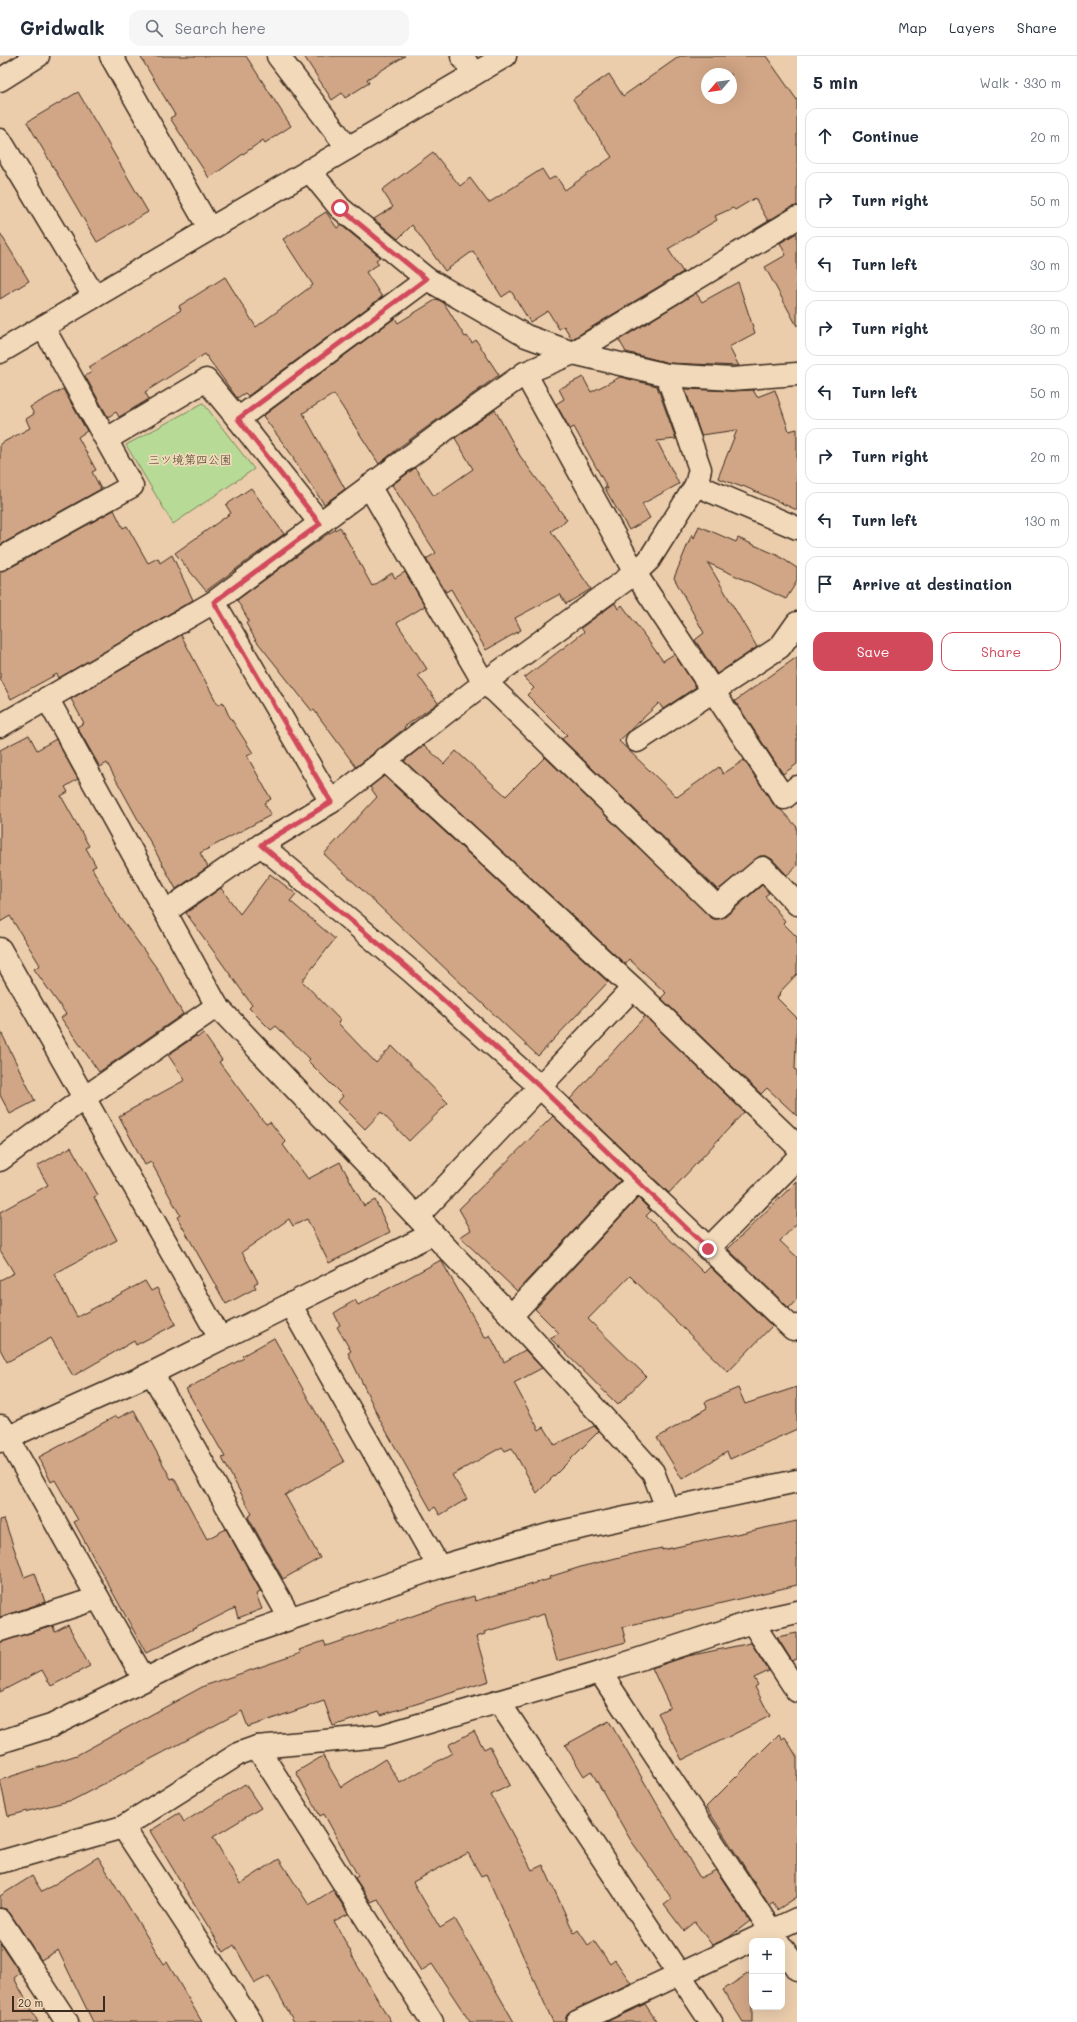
<!DOCTYPE html>
<html lang="en">
<head>
<meta charset="utf-8">
<style>
  :root { --surface:#fff; --page:#f6f6f7; --text:#1f2937; --muted:#747a83; --line:#e0e1e3; --accent:#d1495b }
  body { margin:0; font-family:Mali,"Klee One",sans-serif; background:var(--page); color:var(--text) }
  .controls { position:absolute; right:12px; bottom:12px; display:grid; overflow:hidden; border-radius:8px; box-shadow:0 4px 16px #0002 }
  .controls button { width:36px; height:36px; display:grid; place-items:center; padding:0; border:0; border-bottom:1px solid var(--line); background:var(--surface); color:var(--text); font:20px sans-serif }
  .compass { position:absolute; left:701px; top:12px; width:36px; height:36px; border-radius:50%; background:var(--surface); box-shadow:0 4px 16px #0002; rotate:241deg }
  .scale { position:absolute; left:12px; bottom:10px; width:93px; box-sizing:border-box; padding-left:4px; border:2px solid #3b2a1e; border-top:0; font-size:11px; line-height:14px; white-space:nowrap; color:#3b2a1e; -webkit-text-stroke:3px #f1d9b9; paint-order:stroke }
  .stop { position:absolute; width:12px; height:12px; margin:-9px; border:3px solid #d1495b; border-radius:50%; background:#fff }
  .stop.end { background:#d1495b; border-color:#fff; box-shadow:0 1px 4px #0008 }
  .list { margin:0; padding:0; list-style:none }
  h2 { display:flex; justify-content:space-between; align-items:center; height:52px; margin:0; padding:0 16px; font-size:17px }
  h2 small { font-size:13px; font-weight:400; color:var(--muted) }
  .list li { display:grid; grid-template-columns:26px 1fr auto; gap:12px; align-items:center; box-sizing:border-box; height:56px; margin:0 8px 8px; padding:0 8px; border:1px solid var(--line); border-radius:12px }
  .list b { display:block; font-size:15px; white-space:nowrap }
  .list em { font-size:13px; font-style:normal; color:var(--muted) }
  .actions { display:flex; gap:8px; padding:12px 16px }
  .actions a { flex:1; padding:9px 0; border:1px solid var(--accent); border-radius:12px; text-align:center; font-size:14px; color:var(--accent) }
  .actions .main { background:var(--accent); color:#fff }
  .icon { flex:none; width:22px; height:22px; fill:none; stroke:currentColor; stroke-width:2; stroke-linecap:round; stroke-linejoin:round }
  .map { position:relative; flex:none; width:797px; height:1966px; overflow:hidden }
  header { display:flex; align-items:center; gap:24px; box-sizing:border-box; height:56px; padding:0 20px; background:var(--surface); border-bottom:1px solid var(--line) }
  header strong { font-size:19px }
  nav { display:flex; gap:22px; margin-inline-start:auto; font-size:14px }
  .search { width:280px; height:36px; background:var(--page); display:flex; align-items:center; gap:10px; box-sizing:border-box; padding:0 14px; border-radius:12px; color:var(--muted); font-size:15px }
  main { display:flex }
  aside { flex:1; background:var(--surface) }
  .map>svg:first-child { display:block }
  .green { fill:#b7db96; stroke:#79825a }
  .building { fill:#d1a686; stroke:#3b2a1e; fill-rule:evenodd }
  .lines { fill:none; stroke-linecap:round; stroke-linejoin:round }
  .minor-casing { stroke:#3b2a1e; stroke-width:25 }
  .minor { stroke:#f1d9b9; stroke-width:22 }
  .route { stroke:#d1495b; stroke-width:5 }
  .labels { text-anchor:middle; stroke-width:3.5; stroke-linejoin:round; paint-order:stroke }
  .park-label { font-size:12px; fill:#4e4530; stroke:#f1d9b9 }
</style>
</head>
<body>
<header>
<strong>Gridwalk</strong>
<div class="search"><svg class="icon" aria-label="search" viewBox="0 0 24 24"><circle cx="10" cy="10" r="6"/><path d="M15 15l6 6"/></svg>Search here</div>
<nav><a>Map</a><a>Layers</a><a>Share</a></nav>
</header>
<main>
<div class="map">
<svg width="797" height="1966" viewBox="0 0 797 1966">
  <rect width="100%" height="100%" fill="#ebcdac"/>
  <filter id="ink" filterUnits="userSpaceOnUse"><feTurbulence type="fractalNoise" baseFrequency=".025" numOctaves="2"/><feDisplacementMap in="SourceGraphic" scale="8" xChannelSelector="R" yChannelSelector="G"/><feConvolveMatrix kernelMatrix="1 2 1 2 8 2 1 2 1" color-interpolation-filters="sRGB"/></filter>
  <g filter="url(#ink)">
    <polygon class="green" points="203,347 254,413 173,468 126,389"/>
    <g class="building">
      <polygon points="140,0 246,0 291,70 265,87 263,84 209,122 170,62 175,59"/>
      <polygon points="304,0 405,0 367,23 369,27 345,42 342,37 332,44"/>
      <path d="M680,0h86l31,44v106l-6,1 -23,14 -13,-23 -20,12 -2,-2 -18,8 2,4 -49,29 15,23 -111,67 -8,-13 -5,3 -11,-18 -18,11 -19,-31 -9,6 -29,-46 -28,20 -33,-46 -14,14 -24,-20 19,-12 -11,-17 51,-38 27,34 10,-8 18,24h2l52,-33 7,11 7,-4 9,14 47,-33 -39,-58 36,-25 14,22zM707,18h24v24h-24z"/>
      <polygon points="78,36 148,156 97,186 27,66"/>
      <polygon points="326,156 337,172 341,169 380,201 376,204 379,208 366,216 382,241 248,340 245,337 237,342 205,298 145,336 149,343 119,361 116,356 108,361 85,320 92,316 89,311 181,254 179,250 225,221 256,271 313,229 283,183"/>
      <polygon points="0,177 29,225 0,243"/>
      <polygon points="797,177 797,270 765,211 786,199 780,187"/>
      <polygon points="738,226 755,277 729,291 739,310 669,307 626,296 619,284 696,237 702,246"/>
      <polygon points="437,243 444,247 465,281 467,280 472,287 476,284 499,319 401,390 379,408 334,338 303,357 345,433 324,448 293,403 294,402 263,360 395,262 398,267"/>
      <polygon points="583,321 591,336 620,321 657,330 676,383 657,385 679,428 642,448 650,462 629,474 604,431 608,433 574,371 570,373 556,348 564,343 559,333"/>
      <polygon points="63,333 87,375 78,381 96,414 92,416 101,433 0,489 0,388 30,372 26,363 34,358 30,351"/>
      <polygon points="685,333 731,335 753,334 757,341 775,334 789,375 797,373 797,454 743,430 742,431 718,422 737,374 701,379"/>
      <polygon points="495,354 520,400 567,464 551,475 591,533 566,548 560,538 515,562 521,574 486,594 451,533 446,536 426,503 436,497 392,429 415,412 434,440 473,413 455,382"/>
      <polygon points="251,432 284,478 206,535 175,497 231,457 226,449"/>
      <polygon points="114,454 123,472 127,470 148,507 158,502 160,507 172,499 193,544 59,622 57,618 11,643 0,622 0,515 6,514"/>
      <polygon points="699,470 736,486 738,482 777,499 797,512 797,525 786,543 708,507 757,591 717,618 695,584 704,577 674,522 692,478 694,482"/>
      <polygon points="340,471 372,530 392,517 395,522 405,516 425,550 397,567 427,613 418,619 438,647 404,671 405,672 356,711 314,654 312,655 255,583 246,567 249,565 237,544 326,479"/>
      <polygon points="615,547 618,553 622,549 663,605 674,598 696,631 663,653 659,647 619,685 677,741 719,711 723,718 744,704 774,749 781,754 797,771 797,810 787,819 772,803 766,800 760,800 718,834 562,683 567,679 527,639 534,632 524,622 584,576 581,572"/>
      <polygon points="181,579 218,649 223,646 228,658 253,697 247,700 271,743 264,747 271,759 200,797 208,811 176,833 107,707 100,711 77,671 84,667 71,643"/>
      <polygon points="797,601 797,708 783,718 735,645"/>
      <polygon points="29,679 37,694 56,683 78,723 65,731 68,736 61,740 89,790 86,792 96,810 92,812 117,857 158,914 183,958 99,1016 61,962 66,958 34,913 40,909 10,860 0,866 0,694"/>
      <polygon points="424,689 444,708 456,695 506,740 545,701 713,863 719,863 725,861 762,829 769,837 765,840 785,865 783,867 797,881 797,918 779,937 780,938 777,942 797,962 795,1013 797,1015 797,1060 767,1032 761,1038 661,942 666,937 629,903 625,908 404,705"/>
      <polygon points="384,720 608,926 538,1000 324,798 377,741 370,731"/>
      <polygon points="270,818 296,838 290,845 335,883 302,925 340,964 338,967 376,1007 392,990 448,1047 409,1085 381,1056 365,1073 338,1046 343,1040 308,1005 310,1003 276,970 271,974 249,952 252,949 186,857 221,832 240,858"/>
      <polygon points="645,960 744,1056 669,1137 570,1043"/>
      <polygon points="0,974 35,1045 10,1058 0,1039"/>
      <polygon points="203,977 222,1004 219,1006 260,1061 266,1068 270,1066 286,1086 283,1089 308,1123 340,1106 364,1150 375,1144 390,1176 329,1207 307,1163 293,1170 289,1163 242,1196 258,1226 254,1228 256,1232 226,1248 177,1161 180,1159 151,1106 145,1109 119,1060 185,1024 168,999 196,980 197,982"/>
      <polygon points="553,1060 620,1125 517,1235 460,1181 471,1174 459,1153"/>
      <polygon points="71,1091 98,1139 94,1141 117,1184 54,1218 77,1261 145,1225 151,1235 157,1232 176,1268 136,1289 134,1285 73,1320 51,1282 7,1306 0,1293 0,1224 14,1217 0,1194 0,1156 48,1129 37,1110"/>
      <polygon points="797,1125 797,1167 780,1185 797,1201 797,1243 789,1252 728,1193"/>
      <polygon points="638,1142 651,1155 646,1160 704,1217 710,1211 772,1270 728,1316 630,1220 588,1263 646,1320 618,1349 550,1282 559,1277 535,1253"/>
      <polygon points="441,1204 485,1282 490,1279 504,1306 525,1294 542,1312 514,1327 539,1374 544,1371 555,1389 594,1370 599,1375 537,1437 512,1392 505,1395 502,1391 452,1419 467,1443 440,1459 435,1451 431,1454 381,1366 348,1297 351,1295 337,1271 340,1269 334,1257 355,1244 358,1249"/>
      <polygon points="274,1282 344,1406 285,1439 320,1502 283,1523 248,1461 252,1458 222,1402 225,1401 186,1333 244,1302 242,1300"/>
      <polygon points="797,1331 797,1373 730,1403 727,1396 682,1423 657,1382 707,1352 705,1346 738,1332 745,1348"/>
      <polygon points="134,1354 171,1423 174,1422 207,1483 226,1473 261,1536 256,1538 262,1553 238,1562 235,1552 146,1597 74,1466 78,1464 55,1424 51,1426 39,1401 116,1360 118,1362"/>
      <polygon points="4,1463 24,1521 35,1517 45,1546 0,1561 0,1464"/>
      <polygon points="797,1465 797,1529 622,1571 626,1586 557,1605 544,1558 484,1576 485,1578 476,1581 489,1625 381,1659 379,1655 333,1670 324,1645 248,1671 242,1655 73,1744 8,1760 0,1724 77,1699 204,1630 301,1597 299,1594 324,1585 326,1590 447,1548 474,1540 475,1545 550,1523 549,1521 584,1510 628,1499 662,1492 662,1494"/>
      <polygon points="68,1569 90,1610 51,1630 42,1614 0,1636 0,1586 53,1570 55,1576"/>
      <polygon points="797,1577 797,1603 792,1605 777,1581"/>
      <polygon points="751,1587 769,1615 754,1622 758,1629 755,1631 770,1660 682,1704 658,1657 670,1651 652,1612 688,1600"/>
      <polygon points="609,1665 700,1822 716,1814 750,1865 728,1882 712,1889 695,1866 684,1875 664,1849 672,1843 630,1783 591,1715 584,1720 565,1689"/>
      <polygon points="474,1675 484,1693 490,1690 510,1729 491,1739 532,1814 543,1809 574,1877 578,1874 588,1889 594,1885 610,1908 615,1904 631,1927 572,1955 567,1959 565,1966 553,1966 486,1818 481,1820 468,1797 413,1826 440,1872 455,1863 514,1966 470,1966 432,1908 421,1915 378,1843 371,1846 355,1822 358,1820 324,1758 320,1760 296,1716 323,1700 341,1731 385,1703 400,1727 452,1697 448,1689"/>
      <polygon points="779,1678 782,1683 785,1681 797,1701 797,1841 777,1854 773,1846 769,1849 706,1751"/>
      <polygon points="245,1728 261,1752 213,1781 240,1828 279,1803 309,1849 333,1834 348,1858 334,1865 351,1896 350,1897 391,1966 294,1966 269,1920 255,1927 234,1889 224,1896 195,1849 150,1775 179,1757 184,1766"/>
      <polygon points="98,1801 164,1908 167,1906 202,1966 93,1966 58,1894 41,1904 10,1857 6,1853 0,1852 0,1840 32,1820 42,1836"/>
      <polygon points="0,1887 20,1917 14,1922 38,1966 0,1966"/>
      <polygon points="752,1915 752,1966 743,1966 723,1934"/>
      <polygon points="645,1948 657,1966 606,1966"/>
    </g>
    <g class="lines">
      <defs>
        <g id="minor">
          <polyline points="111,0 209,172"/>
          <polyline points="278,0 348,92"/>
          <polyline points="462,0 474,18"/>
          <polyline points="0,24 38,0"/>
          <polyline points="0,84 94,240"/>
          <polyline points="309,114 340,152 427,223 526,280 573,297 667,319 732,323 797,318"/>
          <polyline points="0,296 505,0"/>
          <polyline points="525,317 635,517 784,742 797,731"/>
          <polyline points="667,319 700,413 696,429 797,472"/>
          <polyline points="107,383 206,324 238,363"/>
          <polyline points="369,430 484,627 496,636 717,851 763,812 797,848"/>
          <polyline points="320,467 238,363 427,223"/>
          <polyline points="0,503 132,430 43,271"/>
          <polyline points="214,546 331,746"/>
          <polyline points="47,642 217,950 511,1260 653,1416 667,1452"/>
          <polyline points="0,670 214,546 449,371 525,317 573,297 797,162"/>
          <polyline points="637,685 780,591 797,567"/>
          <polyline points="384,703 633,932 797,1090"/>
          <polyline points="261,789 412,916 540,1031 793,1273 797,1270"/>
          <polyline points="165,856 261,789 331,746 484,627 635,517 649,504 696,429"/>
          <polyline points="0,893 220,1282"/>
          <polyline points="0,1104 84,1042 217,950"/>
          <polyline points="418,1160 633,932"/>
          <polyline points="708,1193 797,1103"/>
          <polyline points="290,1248 439,1511"/>
          <polyline points="511,1260 638,1124"/>
          <polyline points="152,1317 290,1562"/>
          <polyline points="1,1370 144,1623"/>
          <polyline points="0,1385 152,1317 432,1178"/>
          <polyline points="752,1566 797,1635"/>
          <polyline points="0,1574 98,1542"/>
          <polyline points="600,1616 778,1885"/>
          <polyline points="499,1646 711,1966"/>
          <polyline points="0,1686 51,1670 217,1588 439,1511 551,1478 797,1425"/>
          <polyline points="257,1691 432,1966"/>
          <polyline points="123,1771 251,1966"/>
          <polyline points="0,1806 123,1771 240,1697 257,1691 381,1680 600,1616 752,1566 797,1556"/>
          <polyline points="0,1864 67,1966"/>
          <polyline points="782,1891 797,1913"/>
          <polyline points="577,1966 797,1863"/>
        </g>
      </defs>
      <use href="#minor" class="minor-casing"/>
      <use href="#minor" class="minor"/>
    </g>
  </g>
  <g class="lines" filter="url(#ink)">
    <polyline class="route" points="340,152 426,223 238,363 320,468 214,546 331,746 261,789 412,916 540,1031 708,1193"/>
  </g>
  <g class="labels">
    <g class="park-label">
      <text x="190" y="408">三ツ境第四公園</text>
    </g>
  </g>
</svg>
<div class="controls">
<button>+</button>
<button>−</button>
</div>
<svg class="compass" viewBox="-18 -18 36 36"><path d="M0-13l5 13h-10z" fill="#e53935"/><path d="M0 13l5-13h-10z" fill="#747a83"/></svg>
<div class="scale">20 m</div>
<div class="stop" style="left:340px;top:152px"></div>
<div class="stop end" style="left:708px;top:1193px"></div>
</div>
<aside>
<h2>5 min<small>Walk · 330 m</small></h2>
<ul class="list">
<li><svg class="icon" aria-label="ahead" viewBox="0 0 24 24"><path d="M12 20V5M6 11l6-6 6 6"/></svg><div><b>Continue</b></div><em>20 m</em></li>
<li><svg class="icon" aria-label="right" viewBox="0 0 24 24"><path d="M7 20v-9h11M14 6l5 5-5 5"/></svg><div><b>Turn right</b></div><em>50 m</em></li>
<li><svg class="icon" aria-label="left" viewBox="0 0 24 24"><path d="M17 20v-9H6M10 6l-5 5 5 5"/></svg><div><b>Turn left</b></div><em>30 m</em></li>
<li><svg class="icon" aria-label="right" viewBox="0 0 24 24"><path d="M7 20v-9h11M14 6l5 5-5 5"/></svg><div><b>Turn right</b></div><em>30 m</em></li>
<li><svg class="icon" aria-label="left" viewBox="0 0 24 24"><path d="M17 20v-9H6M10 6l-5 5 5 5"/></svg><div><b>Turn left</b></div><em>50 m</em></li>
<li><svg class="icon" aria-label="right" viewBox="0 0 24 24"><path d="M7 20v-9h11M14 6l5 5-5 5"/></svg><div><b>Turn right</b></div><em>20 m</em></li>
<li><svg class="icon" aria-label="left" viewBox="0 0 24 24"><path d="M17 20v-9H6M10 6l-5 5 5 5"/></svg><div><b>Turn left</b></div><em>130 m</em></li>
<li><svg class="icon" aria-label="arrive" viewBox="0 0 24 24"><path d="M6 21V4h12l-3 4 3 4H6"/></svg><div><b>Arrive at destination</b></div></li>
</ul>
<div class="actions"><a class="main">Save</a><a>Share</a></div>
</aside>
</main>
</body>
</html>
